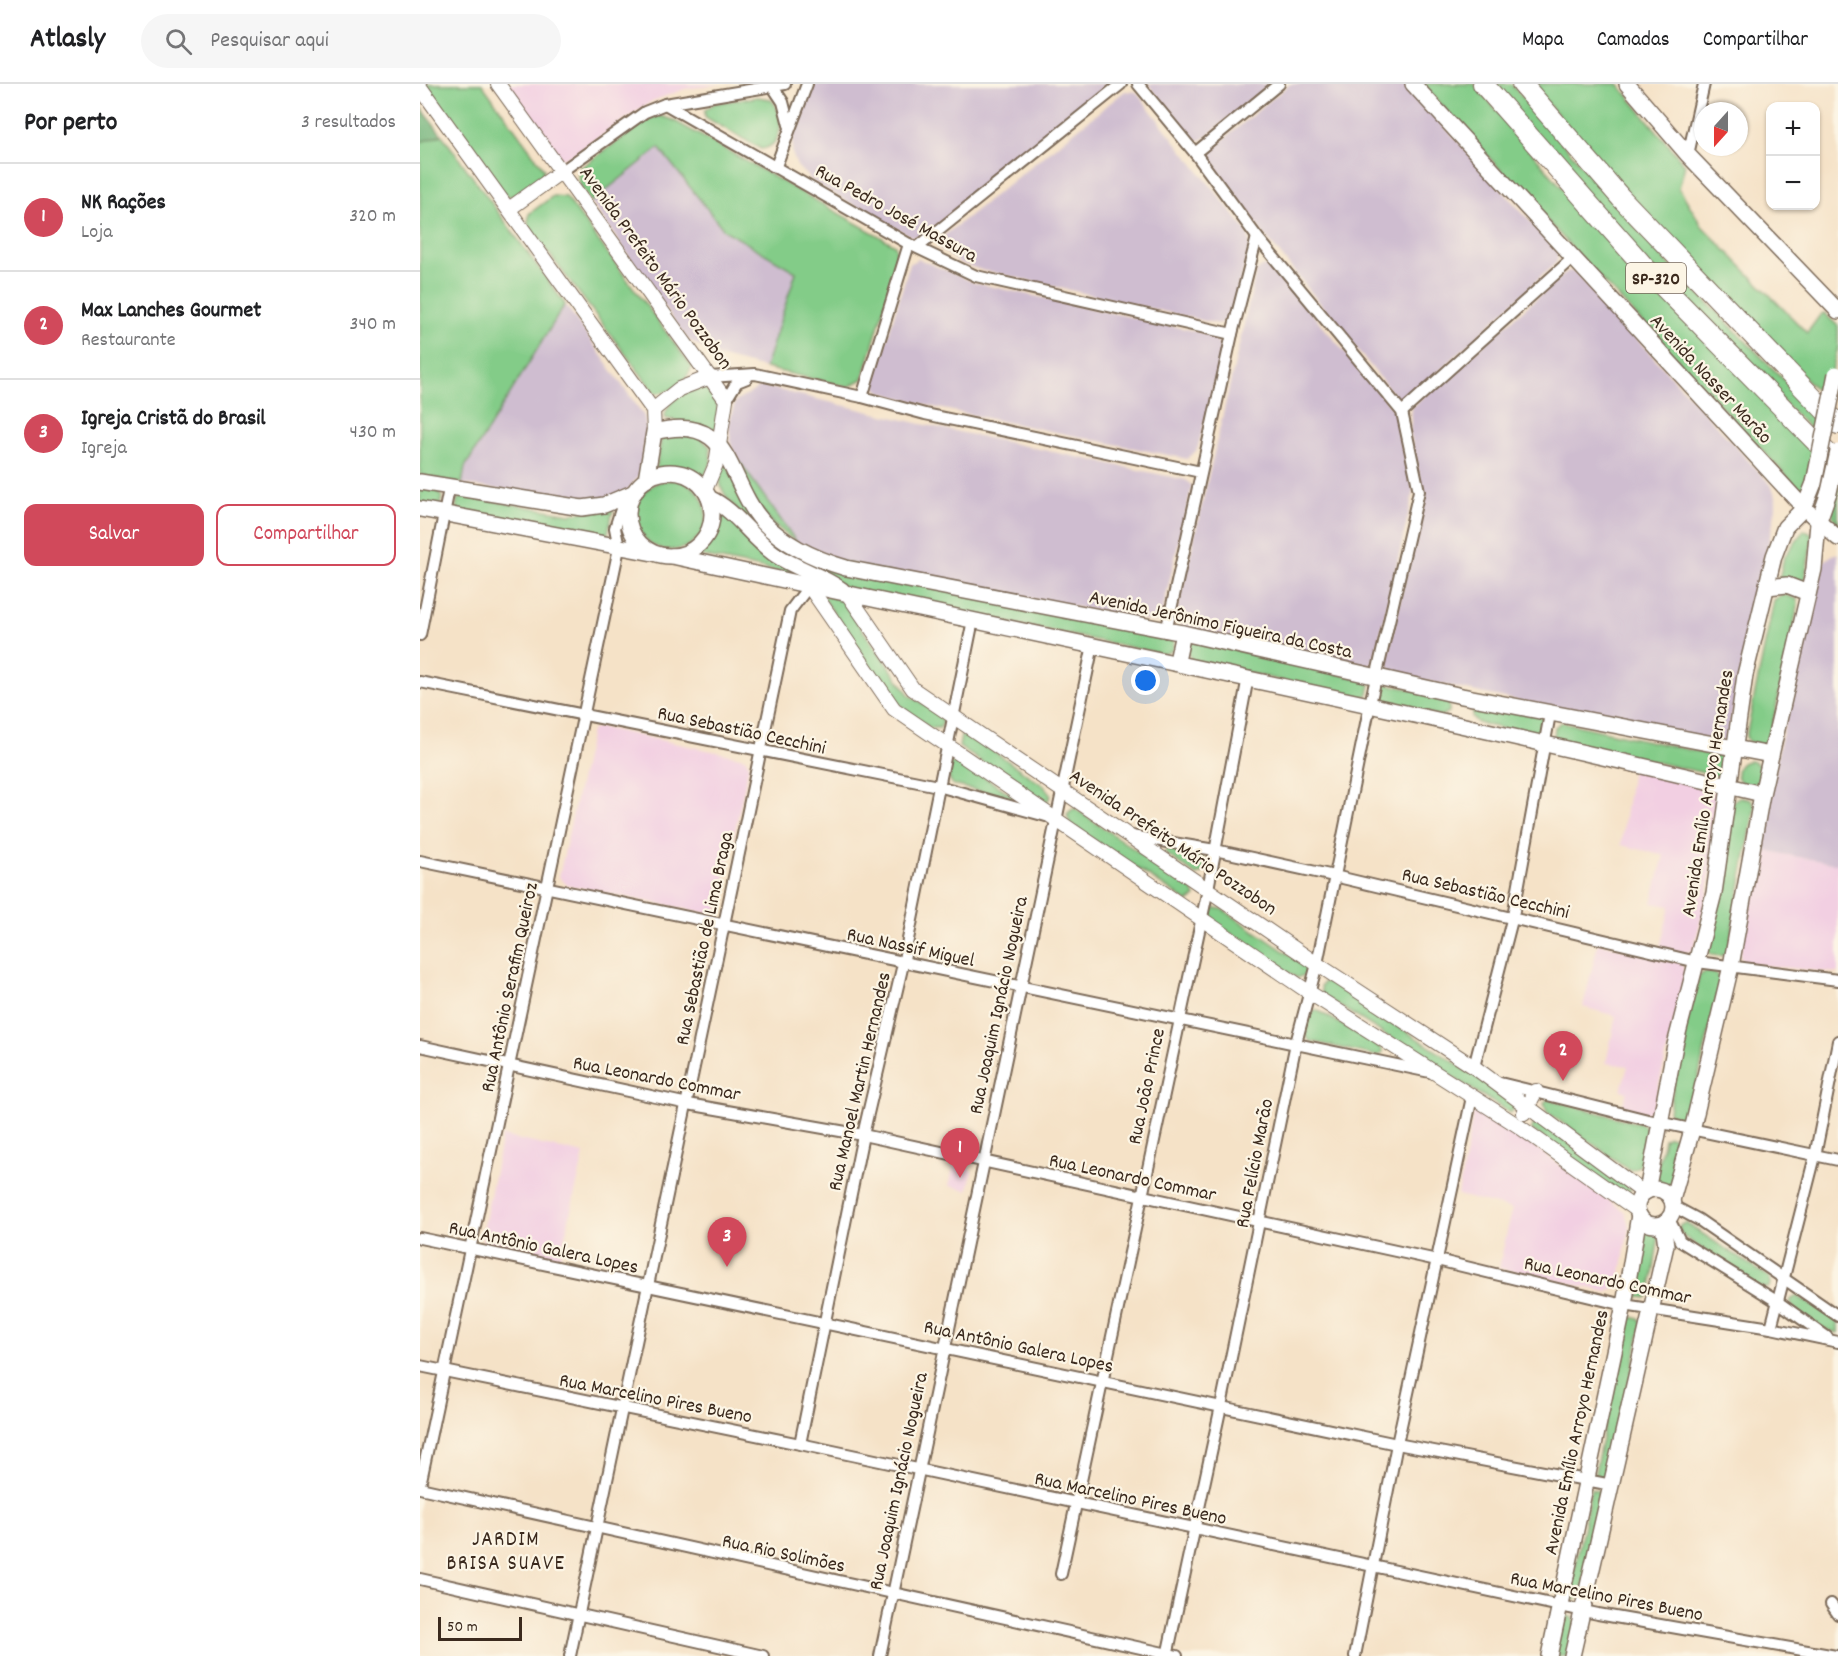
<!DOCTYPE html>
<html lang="pt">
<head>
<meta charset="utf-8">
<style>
  :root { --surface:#fff; --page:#f6f6f6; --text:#202124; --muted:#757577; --line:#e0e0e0; --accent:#d1495b }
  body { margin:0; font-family:Dekko,sans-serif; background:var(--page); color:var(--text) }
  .controls { position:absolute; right:18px; top:18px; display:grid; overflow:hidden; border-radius:12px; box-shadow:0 2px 4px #0004 }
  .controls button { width:54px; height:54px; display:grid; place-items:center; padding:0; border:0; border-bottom:2px solid var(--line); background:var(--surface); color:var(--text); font:30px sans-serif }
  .compass { position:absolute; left:1274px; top:18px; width:54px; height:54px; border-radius:50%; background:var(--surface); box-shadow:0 2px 4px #0004; rotate:201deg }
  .scale { position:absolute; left:18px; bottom:15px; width:84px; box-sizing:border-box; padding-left:6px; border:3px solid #3b2a1e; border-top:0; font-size:16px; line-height:21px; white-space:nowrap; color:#3b2a1e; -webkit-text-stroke:4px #fcf5e5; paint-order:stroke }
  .you { position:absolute; left:726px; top:597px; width:21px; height:21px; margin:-15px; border:4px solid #fff; border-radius:50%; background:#1a73e8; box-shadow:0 0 0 9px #1a73e833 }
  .badge { display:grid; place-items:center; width:39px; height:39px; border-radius:50%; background:var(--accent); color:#fff; font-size:20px; font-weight:700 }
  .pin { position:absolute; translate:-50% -50px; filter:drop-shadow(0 2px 3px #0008) }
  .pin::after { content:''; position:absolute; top:32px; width:21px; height:18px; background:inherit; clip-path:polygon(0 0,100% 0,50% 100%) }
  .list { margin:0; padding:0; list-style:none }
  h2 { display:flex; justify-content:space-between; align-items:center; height:78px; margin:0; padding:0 24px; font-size:26px }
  h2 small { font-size:20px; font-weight:400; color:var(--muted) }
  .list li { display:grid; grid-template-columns:39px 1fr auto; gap:18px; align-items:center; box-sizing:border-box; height:108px; padding:0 24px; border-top:2px solid var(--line) }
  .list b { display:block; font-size:22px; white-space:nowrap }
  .list p { margin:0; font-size:20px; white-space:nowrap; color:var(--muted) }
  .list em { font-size:20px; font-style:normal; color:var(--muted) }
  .actions { display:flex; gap:12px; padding:18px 24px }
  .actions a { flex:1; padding:14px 0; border:2px solid var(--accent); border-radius:12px; text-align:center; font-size:21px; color:var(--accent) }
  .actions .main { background:var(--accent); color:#fff }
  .icon { flex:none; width:33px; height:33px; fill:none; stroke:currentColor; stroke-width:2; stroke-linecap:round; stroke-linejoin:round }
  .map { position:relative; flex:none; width:1418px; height:1572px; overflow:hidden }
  header { display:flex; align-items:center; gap:36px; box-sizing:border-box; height:84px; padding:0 30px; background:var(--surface); border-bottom:2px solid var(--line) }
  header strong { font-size:28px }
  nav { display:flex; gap:33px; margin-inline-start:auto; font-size:21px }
  .search { width:420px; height:54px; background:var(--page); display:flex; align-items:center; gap:15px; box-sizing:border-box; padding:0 21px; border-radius:33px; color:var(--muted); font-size:22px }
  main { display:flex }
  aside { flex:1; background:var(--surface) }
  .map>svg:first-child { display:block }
  .built { fill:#f2cfe2 }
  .industrial { fill:#cfbdd0 }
  .green { fill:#83cc88; stroke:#5f7b53; stroke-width:1.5 }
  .forest { fill:#6ab074; stroke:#526d49; stroke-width:1.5 }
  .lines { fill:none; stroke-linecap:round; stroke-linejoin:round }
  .minor-casing { stroke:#7c6a59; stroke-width:14 }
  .tertiary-casing { stroke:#7c6a59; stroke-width:16 }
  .secondary-casing { stroke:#7c6a59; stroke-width:18 }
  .motorway-casing { stroke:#7c6a59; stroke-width:22 }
  .minor { stroke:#fff; stroke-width:10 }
  .tertiary { stroke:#fff; stroke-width:14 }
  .secondary { stroke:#fff; stroke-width:15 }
  .motorway { stroke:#fff; stroke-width:20 }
  .secondary-bridge-casing { stroke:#7c6a59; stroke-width:18; stroke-linecap:butt }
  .secondary-bridge { stroke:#fff; stroke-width:15 }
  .labels { text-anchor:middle; stroke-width:4.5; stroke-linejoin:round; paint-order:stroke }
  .shield { fill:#fcf5e5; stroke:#75675a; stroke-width:1.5 }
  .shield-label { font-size:18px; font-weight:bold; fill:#3b2a1e }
  .street-label { font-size:20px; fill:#3b2a1e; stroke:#fcf5e5 }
  .neighbourhood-label { font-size:21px; letter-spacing:1.5px; fill:#3b2a1e; stroke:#fcf5e5 }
</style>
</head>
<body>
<header>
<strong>Atlasly</strong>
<div class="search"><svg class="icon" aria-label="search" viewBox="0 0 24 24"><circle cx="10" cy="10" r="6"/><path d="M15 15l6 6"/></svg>Pesquisar aqui</div>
<nav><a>Mapa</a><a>Camadas</a><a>Compartilhar</a></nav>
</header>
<main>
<aside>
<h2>Por perto<small>3 resultados</small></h2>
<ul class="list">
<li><span class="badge">1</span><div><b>NK Rações</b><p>Loja</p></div><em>320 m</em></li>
<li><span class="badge">2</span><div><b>Max Lanches Gourmet</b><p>Restaurante</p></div><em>340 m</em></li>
<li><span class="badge">3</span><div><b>Igreja Cristã do Brasil</b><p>Igreja</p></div><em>430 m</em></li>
</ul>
<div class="actions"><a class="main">Salvar</a><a>Compartilhar</a></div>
</aside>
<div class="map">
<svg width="1418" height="1572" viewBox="0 0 1418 1572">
  <rect width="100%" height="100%" fill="#fcf5e5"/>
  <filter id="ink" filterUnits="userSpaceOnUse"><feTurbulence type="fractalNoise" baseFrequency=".0167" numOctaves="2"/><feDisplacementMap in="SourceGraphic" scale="12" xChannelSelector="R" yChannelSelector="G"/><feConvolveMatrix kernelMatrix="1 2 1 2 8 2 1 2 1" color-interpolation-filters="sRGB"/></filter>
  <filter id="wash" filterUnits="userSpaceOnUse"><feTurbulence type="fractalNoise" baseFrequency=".008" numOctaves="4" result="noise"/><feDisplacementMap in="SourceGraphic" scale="24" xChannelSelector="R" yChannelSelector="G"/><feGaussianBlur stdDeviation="1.35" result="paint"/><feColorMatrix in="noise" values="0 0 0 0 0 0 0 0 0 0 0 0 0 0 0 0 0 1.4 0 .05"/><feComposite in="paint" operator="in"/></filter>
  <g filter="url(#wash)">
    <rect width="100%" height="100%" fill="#f5e2c7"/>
    <g class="built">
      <polygon points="85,0 302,0 265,5 232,17 152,72 142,74 135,69"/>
      <polygon points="178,643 325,674 329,681 299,822 290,830 147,801 139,793 171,647"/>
      <polygon points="1212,684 1290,703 1297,712 1288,810 1273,866 1262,870 1240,864 1250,822 1232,819 1244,771 1201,761"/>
      <polygon points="1341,766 1418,780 1418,889 1323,879 1320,871"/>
      <polygon points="1178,859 1261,879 1266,889 1233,1026 1224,1031 1201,1025 1207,1008 1201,1006 1208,982 1186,979 1196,932 1163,923"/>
      <polygon points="1057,1025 1064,1026 1205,1128 1209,1143 1199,1200 1188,1208 1079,1184 1092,1125 1038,1111 1053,1031"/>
      <polygon points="82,1052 164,1070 139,1178 68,1163 63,1158 62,1152"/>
      <polygon points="534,1079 547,1082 552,1087 548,1106 529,1102"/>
    </g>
    <g class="industrial">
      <polygon points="395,0 693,0 504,151 492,153 394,99 377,82 372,69 374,43"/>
      <polygon points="728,0 850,0 782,56 772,56"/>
      <polygon points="870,0 986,0 1138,168 1137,178 987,317 978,316 843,149 789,76 792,65"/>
      <polygon points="705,7 716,8 828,149 830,163 810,235 798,240 558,185 539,179 517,162 520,155"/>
      <polygon points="239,64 304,146 376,188 345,284 294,271 267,255 171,118"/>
      <polygon points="499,175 555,199 793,251 803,268 777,366 767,375 513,323 460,308 454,299 490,179"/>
      <polygon points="847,182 856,187 973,325 977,333 993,405 992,415 954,578 947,584 762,543 757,528 836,188 841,183"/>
      <polygon points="1148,187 1155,188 1351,401 1356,413 1356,424 1308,650 1304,657 1294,658 976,591 969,585 967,578 1003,408 990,348 992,323"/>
      <polygon points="145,220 224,332 227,347 219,391 208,406 172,420 42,400 45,383"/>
      <polygon points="342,302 501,340 766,396 772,402 741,533 735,538 428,480 378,460 314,370 311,361 309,340 315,318"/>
      <polygon points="1414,470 1418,470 1418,780 1341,766 1357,673 1403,478"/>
    </g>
    <g class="green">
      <polygon points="3,0 62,0 124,85 121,98 98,113 84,111"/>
      <polygon points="1002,0 1054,0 1178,146 1394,364 1385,406 1377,403 1154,166"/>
      <polygon points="1069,0 1091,0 1240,171 1401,333 1396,351 1231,184"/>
      <polygon points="1110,0 1198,0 1265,81 1259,104 1282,142 1387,249 1400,231 1404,229 1418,242 1418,263 1405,315 1207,108"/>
      <path d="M338,13l12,2c16,13 14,48 -9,50l-56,-32v-7l10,-7z"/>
      <path d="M240,32l13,4 222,125 3,15 -35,119 -15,8 -83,-19 31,-96 -72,-42 -65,-82 -68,54c-7,-11 -17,-20 -11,-34l71,-50z"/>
      <polygon points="22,51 145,220 45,383 42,400 0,391 0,58"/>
      <path d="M133,112l13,1 126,170c-7,16 -18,26 -37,26l-127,-167 1,-12z"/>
      <path d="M284,304c17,16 15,21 12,43l-52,-13c4,-20 22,-27 40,-30z"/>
      <path d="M245,350l35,3 10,10 1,16 -9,18c-13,-15 -30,-11 -46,-12l5,-29z"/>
      <path d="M314,370l64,90c-33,-24 -53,-51 -64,-90z"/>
      <polygon points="302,376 372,467 746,551 754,556 753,566 744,570 429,506 344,456 307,414 301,403 299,385"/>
      <path d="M1418,393v47c-12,-12 -3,-32 0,-47z"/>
      <circle cx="251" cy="431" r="35"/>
      <polygon points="0,403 17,407 22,413 20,421 14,424 0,421"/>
      <polygon points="43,412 150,430 190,423 193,426 188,449 185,451 43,429 36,424 37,416"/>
      <polygon points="302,432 306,433 396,495 277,471 292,455 298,434"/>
      <polygon points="1384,446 1393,451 1384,499 1382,501 1359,495 1364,473"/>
      <polygon points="1363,510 1377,515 1378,521 1349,657 1341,661 1329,658 1326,653 1354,516"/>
      <polygon points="406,512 419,515 423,519 490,612 519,629 523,638 520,644 510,644 473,616 403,513"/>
      <polygon points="776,556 944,596 950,601 948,610 941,615 772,576 768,570 768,561"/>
      <polygon points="965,600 1029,613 1029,628 1021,632 963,619 957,612 959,604"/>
      <polygon points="1058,621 1121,632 1124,638 1122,647 1117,652 1058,639 1052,633 1053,625"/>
      <polygon points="1142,638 1302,673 1306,678 1304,689 1297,692 1143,657 1134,653 1135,643"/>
      <polygon points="550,651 624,702 631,711 627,718 622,718 539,663 541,652"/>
      <polygon points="535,677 541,678 601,717 533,701 527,690 530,680"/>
      <circle cx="1329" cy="689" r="12"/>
      <polygon points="1319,713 1331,716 1335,723 1308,868 1301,872 1291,871 1287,865 1312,718"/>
      <polygon points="654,724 772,805 775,813 768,818 650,740 647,730"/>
      <polygon points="750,764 784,774 783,789 776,791 745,769 746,765"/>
      <polygon points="794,824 802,825 886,882 886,890 877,894 794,838 791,828"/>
      <polygon points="1285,888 1297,890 1301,896 1270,1029 1264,1035 1253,1034 1249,1027 1261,961 1279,892"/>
      <polygon points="904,898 910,898 1091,1015 1095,1024 1090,1029 902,911 901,902"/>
      <polygon points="897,926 960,963 963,968 957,972 890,957 885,951 891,930"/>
      <path d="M1128,1015l93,25c14,10 6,44 -11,46l-83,-58 -3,-9z"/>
      <polygon points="1117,1036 1211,1104 1207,1111 1202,1111 1111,1045"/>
      <polygon points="1249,1052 1259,1054 1263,1059 1250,1106 1234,1099 1244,1055"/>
      <polygon points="1266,1139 1349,1193 1351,1200 1348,1204 1339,1204 1263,1152 1259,1145 1260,1141"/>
      <polygon points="1224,1142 1240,1145 1230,1210 1226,1214 1216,1212 1213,1207"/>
      <path d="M1377,1212l41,24v13c-14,-3 -46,-17 -48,-33z"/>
      <polygon points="1212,1233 1219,1235 1222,1240 1188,1391 1184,1395 1174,1393 1207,1236"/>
      <polygon points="1171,1405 1179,1407 1182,1411 1161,1510 1156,1516 1149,1514"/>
      <polygon points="1144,1532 1152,1533 1156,1539 1149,1572 1133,1572"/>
    </g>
    <polygon class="forest" points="0,22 22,51 0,58"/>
  </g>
  <g filter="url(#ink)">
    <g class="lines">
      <defs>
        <g id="minor">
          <polyline points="718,0 775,69 837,153 982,328 999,407 950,620 897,880 876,959 801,1322 747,1572"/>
          <polyline points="353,3 363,18 369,41"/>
          <polyline points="245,20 489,160 556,192 812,250"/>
          <polyline points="775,69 859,0"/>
          <polyline points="1268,71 1284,0"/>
          <polyline points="356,82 387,0"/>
          <polyline points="142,87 225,28 245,20 365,0"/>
          <polyline points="498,163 701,0"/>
          <polyline points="290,293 335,290 442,313 505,330 781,388"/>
          <polyline points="442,313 489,160"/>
          <polyline points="306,316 317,298 327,294"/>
          <polyline points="982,328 1153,174"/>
          <polyline points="746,548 812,250 837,153"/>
          <polyline points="0,551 29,405"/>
          <polyline points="0,598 518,702 626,732"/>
          <polyline points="711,752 795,766 914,792 1277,878 1418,896"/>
          <polyline points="0,777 1010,988"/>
          <polyline points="0,962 268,1020 443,1051 1017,1176 1204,1221 1351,1244 1418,1258"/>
          <polyline points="1054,983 1093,832 1130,630"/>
          <polyline points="1076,998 1228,1036 1418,1076"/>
          <polyline points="1253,1122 1279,1136 1418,1232"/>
          <polyline points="1249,1135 1260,1157 1358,1218 1407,1253"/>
          <polyline points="0,1154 977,1360 1192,1401"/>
          <polyline points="1351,1244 1395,1072 1418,957"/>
          <polyline points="0,1282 380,1360 1178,1530 1416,1572"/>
          <polyline points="380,1360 443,1051 483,880 553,536"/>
          <polyline points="0,1401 199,464 195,444 202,422 210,417"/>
          <polyline points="0,1404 757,1572"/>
          <polyline points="641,1490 788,805 828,593"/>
          <polyline points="0,1495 343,1572"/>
          <polyline points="1411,1520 1418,1530"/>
          <polyline points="150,1572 370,527 389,502"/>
          <polyline points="460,1572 673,561"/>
          <polyline points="935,1572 977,1360 1052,1013"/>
        </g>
        <g id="tertiary">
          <polyline points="78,0 306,316 296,380 285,406"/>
          <polyline points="0,3 233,326 234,348"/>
          <polyline points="89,125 142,87"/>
          <polyline points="233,326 259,305 290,293"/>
          <polyline points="389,502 474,625 890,909 1097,1041 1217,1126"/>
          <polyline points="427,509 493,605 897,880 1054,983 1224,1109"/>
          <polyline points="1104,1029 1116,1007"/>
        </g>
        <g id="secondary">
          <polyline points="993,0 1384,424 1418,454"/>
          <polyline points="1207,0 1268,71 1418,227"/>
          <circle cx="250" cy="430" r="42"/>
          <path d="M226,396l8,-48c80,-21 71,47 109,90 23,24 52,37 83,46l337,65 279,63 309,59"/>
          <polyline points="0,398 162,424 184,421 215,408"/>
          <path d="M289,414c27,12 42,40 67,57 21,14 45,20 66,35"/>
          <polyline points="0,425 233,469"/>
          <path d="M252,472c364,79 728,152 1090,238"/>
          <polyline points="1347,503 1367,501 1388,509"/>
          <polyline points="757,577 763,549"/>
          <circle cx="1235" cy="1123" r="18"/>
          <polyline points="1227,1107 1255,961 1294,809 1325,591 1354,472 1365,443 1384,424 1394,399"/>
          <polyline points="1252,1116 1272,1046 1311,882 1342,710 1394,485 1398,439 1409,408"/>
          <polyline points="1129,1572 1204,1221 1219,1131"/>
          <polyline points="1152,1572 1246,1161 1243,1140"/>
        </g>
        <g id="motorway">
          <polyline points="1063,0 1228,187 1418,380"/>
          <polyline points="1102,0 1201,114 1418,340"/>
        </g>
      </defs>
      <use href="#minor" class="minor-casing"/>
      <use href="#tertiary" class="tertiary-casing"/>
      <use href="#secondary" class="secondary-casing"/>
      <use href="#motorway" class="motorway-casing"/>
      <use href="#minor" class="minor"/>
      <use href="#tertiary" class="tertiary"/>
      <use href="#secondary" class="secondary"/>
      <use href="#motorway" class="motorway"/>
      <defs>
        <g id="secondary-bridge">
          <polyline points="1394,399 1416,290"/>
          <polyline points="1409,408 1418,368"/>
        </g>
      </defs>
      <use href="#secondary-bridge" class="secondary-bridge-casing"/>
      <use href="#secondary-bridge" class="secondary-bridge"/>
    </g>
  </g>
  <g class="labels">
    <rect class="shield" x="1206" y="179" width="60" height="30" rx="4.5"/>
    <g class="shield-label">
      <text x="1236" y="200">SP-320</text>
    </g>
    <g class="street-label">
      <text transform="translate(477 128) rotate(29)" y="7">Rua Pedro José Massura</text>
      <text transform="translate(237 183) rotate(54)" y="7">Avenida Prefeito Mário Pozzobon</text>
      <text transform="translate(1292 294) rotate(47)" y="7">Avenida Nasser Marão</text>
      <text transform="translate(801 539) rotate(12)" y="7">Avenida Jerônimo Figueira da Costa</text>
      <text transform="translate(322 645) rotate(12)" y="7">Rua Sebastião Cecchini</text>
      <text transform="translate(1286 709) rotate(-81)" y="7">Avenida Emílio Arroyo Hernandes</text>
      <text transform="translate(754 757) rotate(34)" y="7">Avenida Prefeito Mário Pozzobon</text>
      <text transform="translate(1066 808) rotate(13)" y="7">Rua Sebastião Cecchini</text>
      <text transform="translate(283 854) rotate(-78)" y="7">Rua Sebastião de Lima Braga</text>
      <text transform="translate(491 862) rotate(12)" y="7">Rua Nassif Miguel</text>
      <text transform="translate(88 903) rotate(-78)" y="7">Rua Antônio Serafim Queiroz</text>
      <text transform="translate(577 921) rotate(-78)" y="7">Rua Joaquim Ignácio Nogueira</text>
      <text transform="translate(237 993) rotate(11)" y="7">Rua Leonardo Commar</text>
      <text transform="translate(438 997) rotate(-77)" y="7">Rua Manoel Martin Hernandes</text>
      <text transform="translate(725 1002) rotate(-78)" y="7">Rua João Prince</text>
      <text transform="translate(833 1079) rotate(-79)" y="7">Rua Felício Marão</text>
      <text transform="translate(713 1092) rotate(12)" y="7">Rua Leonardo Commar</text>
      <text transform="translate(124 1162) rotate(12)" y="7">Rua Antônio Galera Lopes</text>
      <text transform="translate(1188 1195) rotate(12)" y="7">Rua Leonardo Commar</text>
      <text transform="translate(599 1261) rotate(12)" y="7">Rua Antônio Galera Lopes</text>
      <text transform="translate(236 1313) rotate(11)" y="7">Rua Marcelino Pires Bueno</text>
      <text transform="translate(1155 1348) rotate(-78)" y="7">Avenida Emílio Arroyo Hernandes</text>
      <text transform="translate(477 1397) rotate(-78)" y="7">Rua Joaquim Ignácio Nogueira</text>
      <text transform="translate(711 1413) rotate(12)" y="7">Rua Marcelino Pires Bueno</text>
      <text transform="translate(364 1468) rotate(12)" y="7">Rua Rio Solimões</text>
      <text transform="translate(1187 1511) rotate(11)" y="7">Rua Marcelino Pires Bueno</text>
    </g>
    <g class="neighbourhood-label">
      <text x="86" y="1461">JARDIM<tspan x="86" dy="24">BRISA SUAVE</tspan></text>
    </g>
  </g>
</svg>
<div class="controls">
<button>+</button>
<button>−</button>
</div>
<svg class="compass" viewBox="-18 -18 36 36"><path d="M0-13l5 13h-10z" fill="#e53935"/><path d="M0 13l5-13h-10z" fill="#757577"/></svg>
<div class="scale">50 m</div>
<div class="you"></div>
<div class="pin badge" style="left:540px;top:1094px">1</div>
<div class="pin badge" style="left:1143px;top:997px">2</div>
<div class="pin badge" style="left:307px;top:1183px">3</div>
</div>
</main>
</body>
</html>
